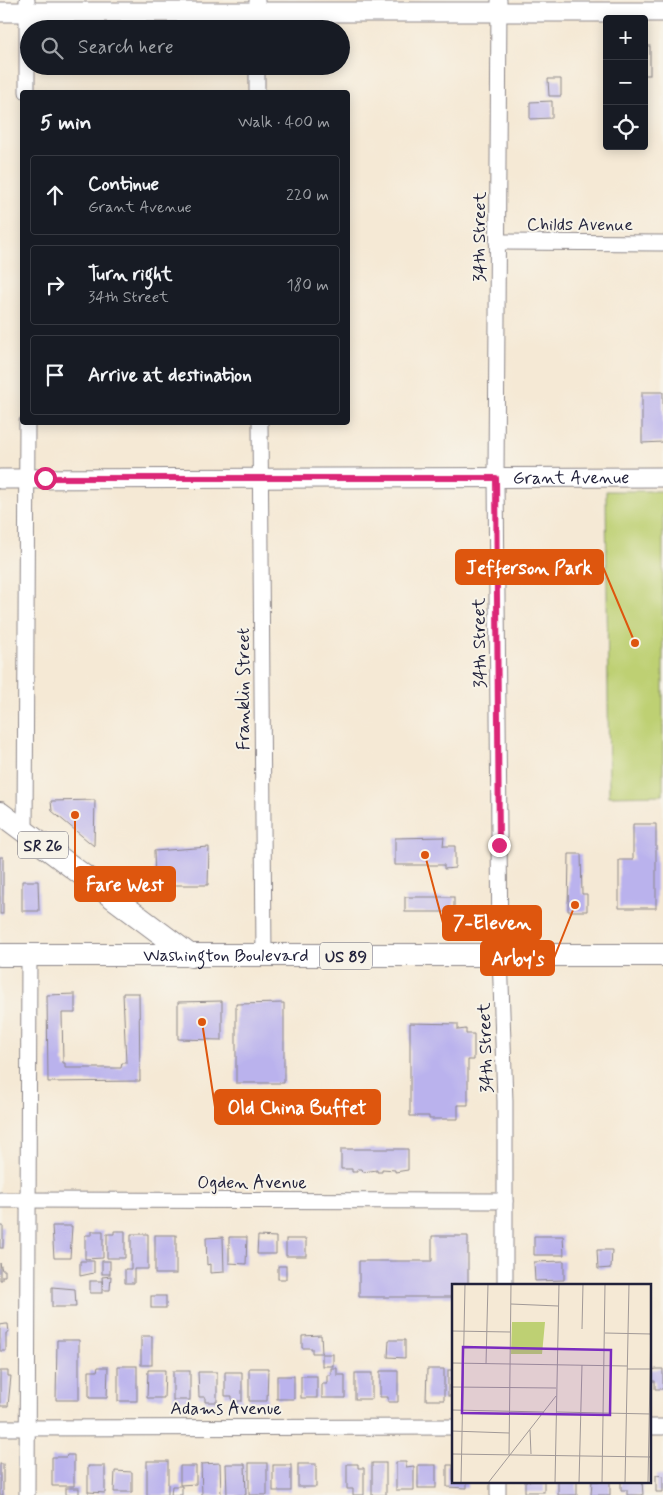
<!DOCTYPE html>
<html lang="en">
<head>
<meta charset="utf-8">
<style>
  :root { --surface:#171b24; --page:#20242c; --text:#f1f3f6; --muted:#9ea1a6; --line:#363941 }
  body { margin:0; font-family:Mynerve,sans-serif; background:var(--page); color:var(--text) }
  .controls { position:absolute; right:15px; top:15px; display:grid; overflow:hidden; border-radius:5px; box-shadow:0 2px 12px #0003 }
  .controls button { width:45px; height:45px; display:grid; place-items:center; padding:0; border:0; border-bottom:1px solid var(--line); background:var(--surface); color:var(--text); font:25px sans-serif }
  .stop { position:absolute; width:15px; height:15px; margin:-11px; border:4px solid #db2777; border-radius:50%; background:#fff }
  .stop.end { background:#db2777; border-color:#fff; box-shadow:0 1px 5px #0008 }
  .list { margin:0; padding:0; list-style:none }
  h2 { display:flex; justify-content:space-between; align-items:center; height:65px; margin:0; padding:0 20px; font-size:21px }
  h2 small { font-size:16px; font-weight:400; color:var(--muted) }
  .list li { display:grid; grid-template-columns:32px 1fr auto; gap:15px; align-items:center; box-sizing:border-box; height:80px; margin:0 10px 10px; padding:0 10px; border:1px solid var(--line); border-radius:5px }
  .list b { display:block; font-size:19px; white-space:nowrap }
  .list p { margin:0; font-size:16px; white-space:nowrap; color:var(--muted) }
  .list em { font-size:16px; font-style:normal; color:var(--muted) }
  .icon { flex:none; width:28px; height:28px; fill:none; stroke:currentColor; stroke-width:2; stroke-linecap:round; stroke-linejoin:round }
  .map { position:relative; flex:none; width:663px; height:1495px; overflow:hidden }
  .search { position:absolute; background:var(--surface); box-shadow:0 2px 12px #0003; left:20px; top:20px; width:330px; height:55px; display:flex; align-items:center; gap:12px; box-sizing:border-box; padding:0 18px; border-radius:28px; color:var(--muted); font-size:19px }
  .panel { position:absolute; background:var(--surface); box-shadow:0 2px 12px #0003; left:20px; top:90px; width:330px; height:335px; border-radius:5px }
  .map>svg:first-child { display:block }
  .green { fill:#bed073; stroke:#707957 }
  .building { fill:#bab2ed }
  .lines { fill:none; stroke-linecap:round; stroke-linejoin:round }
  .minor-casing { stroke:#8c8688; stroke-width:17 }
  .tertiary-casing { stroke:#8c8688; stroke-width:21 }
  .primary-casing { stroke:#8c8688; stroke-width:24 }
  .minor { stroke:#fff; stroke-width:15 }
  .tertiary { stroke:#fff; stroke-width:19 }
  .primary { stroke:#fff; stroke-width:22 }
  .route { stroke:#db2777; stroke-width:6 }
  .labels { text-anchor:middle; stroke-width:4; stroke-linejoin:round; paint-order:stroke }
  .shield { fill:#f7f3e8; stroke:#62616f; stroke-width:1 }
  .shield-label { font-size:16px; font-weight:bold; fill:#22223b }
  .street-label { font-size:18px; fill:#22223b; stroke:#f7f3e8 }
  .inset-road { fill:none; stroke:#a19997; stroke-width:1 }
  .view { fill:#7b2cbf; fill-opacity:0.15; stroke:#7b2cbf; stroke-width:2.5 }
  .inset-edge { fill:none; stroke:#22223b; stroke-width:2.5 }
  .leader { fill:none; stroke:#de560e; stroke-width:2 }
  .callout-dot { fill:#de560e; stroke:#f7f3e8; stroke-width:2 }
  .callout { fill:#de560e; stroke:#de560e; stroke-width:2 }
  .callout-label { font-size:19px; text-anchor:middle; font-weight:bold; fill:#fff }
</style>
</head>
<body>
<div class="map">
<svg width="663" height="1495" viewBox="0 0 663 1495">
  <rect width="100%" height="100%" fill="#f7f3e8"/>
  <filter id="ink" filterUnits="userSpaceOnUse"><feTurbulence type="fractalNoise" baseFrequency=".02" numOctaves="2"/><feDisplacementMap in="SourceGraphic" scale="10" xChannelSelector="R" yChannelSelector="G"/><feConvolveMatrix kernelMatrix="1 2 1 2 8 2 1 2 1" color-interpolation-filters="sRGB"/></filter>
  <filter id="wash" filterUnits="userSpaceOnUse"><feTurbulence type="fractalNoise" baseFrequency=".0096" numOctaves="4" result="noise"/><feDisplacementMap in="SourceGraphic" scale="20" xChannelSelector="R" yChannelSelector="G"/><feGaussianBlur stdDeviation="1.12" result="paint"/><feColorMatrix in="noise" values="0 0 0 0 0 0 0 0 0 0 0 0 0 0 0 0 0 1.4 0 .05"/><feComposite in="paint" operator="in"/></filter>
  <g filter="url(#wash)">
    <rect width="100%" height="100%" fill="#f5e9d5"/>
    <polygon class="green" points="606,491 663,491 663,795 609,796"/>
    <g id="blocks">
      <g class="building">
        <rect x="644" y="46" width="6" height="29"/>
        <polygon points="548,79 561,79 561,96 549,96"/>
        <polygon points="552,101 552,118 530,119 530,102"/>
        <polygon points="642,392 663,392 663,442 642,443"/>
        <polygon points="95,800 94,846 52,811 51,801"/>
        <polygon points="633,824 656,824 656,908 619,908 619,860 633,860"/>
        <polygon points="444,837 443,846 455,846 455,868 444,869 444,865 395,865 395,838"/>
        <polygon points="209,847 208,885 155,885 154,851"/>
        <polygon points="569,854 581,854 582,894 587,894 587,911 568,911"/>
        <rect x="0" y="857" width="3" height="57"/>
        <polygon points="22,881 38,881 39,911 22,911"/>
        <rect x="405" y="897" width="49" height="15"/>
        <polygon points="123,993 139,993 140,1081 48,1082 47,995 75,994 75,1013 62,1013 63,1063 65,1063 65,1068 121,1068 122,1063 126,1063"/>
        <polygon points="222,1001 222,1040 178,1039 178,1002"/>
        <polygon points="284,1003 284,1083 236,1083 236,1004"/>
        <polygon points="410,1023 458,1024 458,1030 466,1029 466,1034 474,1034 474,1060 468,1060 468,1105 458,1105 458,1119 429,1119 429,1116 410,1116"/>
        <polygon points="341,1149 408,1149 408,1170 395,1172 395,1170 382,1169 382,1172 377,1172 377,1170 363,1172 362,1169 357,1169 357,1172 352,1172 352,1169 341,1169"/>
        <rect x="0" y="1226" width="3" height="22"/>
        <polygon points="52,1226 72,1226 70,1258 54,1258"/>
        <polygon points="92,1231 103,1231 103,1258 85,1259 85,1235 92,1235"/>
        <polygon points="114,1231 125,1231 125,1258 107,1258 107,1234 114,1234"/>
        <polygon points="131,1234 148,1234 148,1269 134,1269 134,1283 125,1283 125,1269 131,1269"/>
        <rect x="155" y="1235" width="21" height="39"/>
        <polygon points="258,1236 276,1237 276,1254 257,1254"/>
        <polygon points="432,1236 468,1236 468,1285 453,1285 453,1297 359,1297 359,1261 432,1261"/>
        <polygon points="534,1236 563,1236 564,1255 534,1255"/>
        <polygon points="223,1237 224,1272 210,1273 210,1264 207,1265 206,1238"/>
        <polygon points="229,1237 247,1237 246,1264 229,1263"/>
        <rect x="286" y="1239" width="20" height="17"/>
        <polygon points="597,1250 612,1250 611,1268 598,1269"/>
        <polygon points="80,1261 94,1261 94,1273 80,1276"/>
        <rect x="102" y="1261" width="8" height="13"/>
        <polygon points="564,1261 564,1280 535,1281 534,1262"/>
        <polygon points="0,1263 2,1270 5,1270 5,1276 2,1276 2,1280 0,1280"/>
        <rect x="278" y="1266" width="8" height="13"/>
        <polygon points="111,1276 110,1290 103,1290 102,1277"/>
        <rect x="90" y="1281" width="12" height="12"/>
        <polygon points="52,1287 75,1289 76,1307 52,1307"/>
        <rect x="151" y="1296" width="15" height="12"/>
        <polygon points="6,1324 8,1324 9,1333 6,1333 6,1351 0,1351 0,1325"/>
        <polygon points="321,1335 322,1353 312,1353 312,1348 302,1348 302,1336"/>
        <rect x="141" y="1336" width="11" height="29"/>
        <polygon points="57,1340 79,1340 79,1400 56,1400"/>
        <polygon points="389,1340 405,1340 405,1358 388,1357"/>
        <rect x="322" y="1354" width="11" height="12"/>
        <rect x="118" y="1366" width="19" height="35"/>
        <polygon points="98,1367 108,1367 107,1398 89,1398 89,1371 97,1371"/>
        <polygon points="249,1368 268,1368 267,1401 249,1401"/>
        <polygon points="331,1368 337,1368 337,1375 345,1375 345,1398 322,1398 322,1384 327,1384 327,1375 331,1375"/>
        <polygon points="427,1369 444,1369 444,1400 426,1400"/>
        <polygon points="657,1369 663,1369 663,1389 655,1389 655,1381 649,1381 649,1370"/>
        <polygon points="148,1370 165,1370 164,1398 147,1398"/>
        <rect x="448" y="1370" width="5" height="26"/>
        <polygon points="0,1371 8,1371 8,1376 11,1376 8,1406 0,1406"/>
        <rect x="173" y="1371" width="17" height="29"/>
        <polygon points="380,1371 398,1371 398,1402 388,1402 388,1397 380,1397"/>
        <polygon points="198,1372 217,1372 217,1402 205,1402 205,1397 199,1397"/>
        <polygon points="225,1372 242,1372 242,1401 232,1401 232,1396 225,1396"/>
        <rect x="355" y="1373" width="17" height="26"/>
        <rect x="277" y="1376" width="17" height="23"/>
        <rect x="301" y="1376" width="16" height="22"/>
        <polygon points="67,1455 74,1455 74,1486 52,1486 52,1457 66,1457"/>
        <rect x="147" y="1461" width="21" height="34"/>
        <polygon points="396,1462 406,1462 406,1467 414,1466 414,1490 396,1490"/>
        <polygon points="220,1463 221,1495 202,1495 201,1464"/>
        <rect x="249" y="1463" width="18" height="32"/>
        <rect x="372" y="1463" width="14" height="32"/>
        <rect x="0" y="1464" width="3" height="31"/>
        <polygon points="226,1464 245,1464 246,1495 227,1495"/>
        <rect x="298" y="1464" width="18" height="23"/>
        <polygon points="347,1464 358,1464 358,1468 364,1468 364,1495 353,1495 353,1489 347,1489"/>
        <rect x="273" y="1465" width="18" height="26"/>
        <rect x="418" y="1465" width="18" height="23"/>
        <polygon points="447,1465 453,1465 453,1481 467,1481 467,1488 447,1487"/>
        <polygon points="88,1466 105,1466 105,1493 88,1492"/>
        <polygon points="180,1466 196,1466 196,1484 180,1485"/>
        <polygon points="115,1471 132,1472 132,1492 114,1492"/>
        <polygon points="656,1475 663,1476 663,1492 656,1492"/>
        <rect x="525" y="1481" width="19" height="11"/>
        <rect x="558" y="1481" width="19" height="14"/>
        <polygon points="592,1481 610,1481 610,1495 591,1495"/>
        <polygon points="621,1481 642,1481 643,1495 627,1495 627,1490 621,1490"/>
        <polygon points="172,1486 182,1486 182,1495 171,1495"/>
        <rect x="66" y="1488" width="13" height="7"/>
      </g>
    </g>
  </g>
  <g filter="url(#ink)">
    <use href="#blocks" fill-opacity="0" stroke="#8c8688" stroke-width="1"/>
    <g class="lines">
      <defs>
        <g id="minor">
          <polyline points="27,0 27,92"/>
          <polyline points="499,0 496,478 500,954 505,1101 505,1285"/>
          <polyline points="257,29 257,0"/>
          <polyline points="257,66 257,92"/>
          <polyline points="497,242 663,243"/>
          <polyline points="260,422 264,956"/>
          <polyline points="25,832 27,422"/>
          <polyline points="0,1200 505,1201"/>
          <polyline points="649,1427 663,1427"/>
          <polyline points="0,1428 453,1427"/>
          <polyline points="27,1495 29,955"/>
          <polyline points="498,1495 498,1481"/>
        </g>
        <g id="tertiary">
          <polyline points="0,12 663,12"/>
          <path id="s1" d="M0,479l663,-2"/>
        </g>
        <g id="primary">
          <polyline points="0,813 191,956"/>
          <path id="s2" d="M0,955h663"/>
        </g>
      </defs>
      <use href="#minor" class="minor-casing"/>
      <use href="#tertiary" class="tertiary-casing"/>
      <use href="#primary" class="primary-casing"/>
      <use href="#minor" class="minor"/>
      <use href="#tertiary" class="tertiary"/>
      <use href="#primary" class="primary"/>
    </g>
  </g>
  <g class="lines" filter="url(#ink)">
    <polyline class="route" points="45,478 496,478 499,845"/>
  </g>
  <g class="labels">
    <g class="shield">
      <rect x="18" y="831.5" width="50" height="27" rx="4"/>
      <rect x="320" y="942.5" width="52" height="27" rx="4"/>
    </g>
    <g class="shield-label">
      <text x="43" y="851">SR 26</text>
      <text x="346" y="962">US 89</text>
    </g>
    <g class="street-label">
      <text x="580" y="230">Childs Avenue</text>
      <text transform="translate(479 237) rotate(-90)" y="6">34th Street</text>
      <text dy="6" stroke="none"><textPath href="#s1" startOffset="571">Grant Avenue</textPath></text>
      <text transform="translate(479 643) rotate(-91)" y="6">34th Street</text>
      <text transform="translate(243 689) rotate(-90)" y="6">Franklin Street</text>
      <text dy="6" stroke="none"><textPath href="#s2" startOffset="226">Washington Boulevard</textPath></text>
      <text transform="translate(485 1048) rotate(-92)" y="6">34th Street</text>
      <text x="252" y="1188">Ogden Avenue</text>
      <text x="226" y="1414">Adams Avenue</text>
    </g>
  </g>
  <g transform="translate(452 1284)">
    <rect width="199" height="199" fill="#f5e9d5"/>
    <path d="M60,38h33l-3,32h-31z" fill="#bed073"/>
    <path class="inset-road" d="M59,20l47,2M130,45l1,-45M0,47l58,1M153,49l46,1M0,79l175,3M34,80l2,-80M175,85h23M0,103l104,1M0,126l92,2M105,128l94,2M78,146l1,24M0,147l57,2M0,170l199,3M57,170l2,-170M9,199l4,-199M36,199l68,-87M103,199l4,-199M127,199l3,-118M150,199l3,-199M173,199l4,-199M196,199l3,-160"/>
    <path class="view" d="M11,63l148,3 -1,65 -148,-2z"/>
    <rect width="199" height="199" class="inset-edge"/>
  </g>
  <path class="leader" d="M635 643L603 567M75 815L75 884M425 855L443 923M575 905L554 958M202 1022L215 1107"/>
  <g class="callout-dot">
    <circle cx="635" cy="643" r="5"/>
    <circle cx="75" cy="815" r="5"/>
    <circle cx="425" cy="855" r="5"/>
    <circle cx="575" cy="905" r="5"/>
    <circle cx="202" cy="1022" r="5"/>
  </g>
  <g class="callout">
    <rect x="456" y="550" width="147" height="34" rx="5"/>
    <rect x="75" y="867" width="100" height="34" rx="5"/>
    <rect x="443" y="906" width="98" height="34" rx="5"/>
    <rect x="481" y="941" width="73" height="34" rx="5"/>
    <rect x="215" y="1090" width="165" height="34" rx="5"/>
  </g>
  <g class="callout-label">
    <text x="529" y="574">Jefferson Park</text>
    <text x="125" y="891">Fare West</text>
    <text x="492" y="929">7-Eleven</text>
    <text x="518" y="965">Arby's</text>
    <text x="297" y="1114">Old China Buffet</text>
  </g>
</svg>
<div class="controls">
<button>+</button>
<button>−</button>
<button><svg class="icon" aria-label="locate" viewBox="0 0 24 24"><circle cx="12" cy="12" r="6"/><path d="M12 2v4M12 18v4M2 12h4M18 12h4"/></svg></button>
</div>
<div class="stop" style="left:45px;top:478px"></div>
<div class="stop end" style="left:499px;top:845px"></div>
<div class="search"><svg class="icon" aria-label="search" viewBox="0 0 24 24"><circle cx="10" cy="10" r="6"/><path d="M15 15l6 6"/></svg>Search here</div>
<section class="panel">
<h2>5 min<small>Walk · 400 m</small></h2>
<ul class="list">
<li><svg class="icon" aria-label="ahead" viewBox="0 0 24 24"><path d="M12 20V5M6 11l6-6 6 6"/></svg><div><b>Continue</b><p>Grant Avenue</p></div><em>220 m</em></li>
<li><svg class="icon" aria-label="right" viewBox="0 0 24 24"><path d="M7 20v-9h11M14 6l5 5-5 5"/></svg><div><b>Turn right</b><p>34th Street</p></div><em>180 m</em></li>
<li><svg class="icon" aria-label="arrive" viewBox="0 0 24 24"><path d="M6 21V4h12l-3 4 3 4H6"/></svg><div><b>Arrive at destination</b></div></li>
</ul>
</section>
</div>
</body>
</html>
